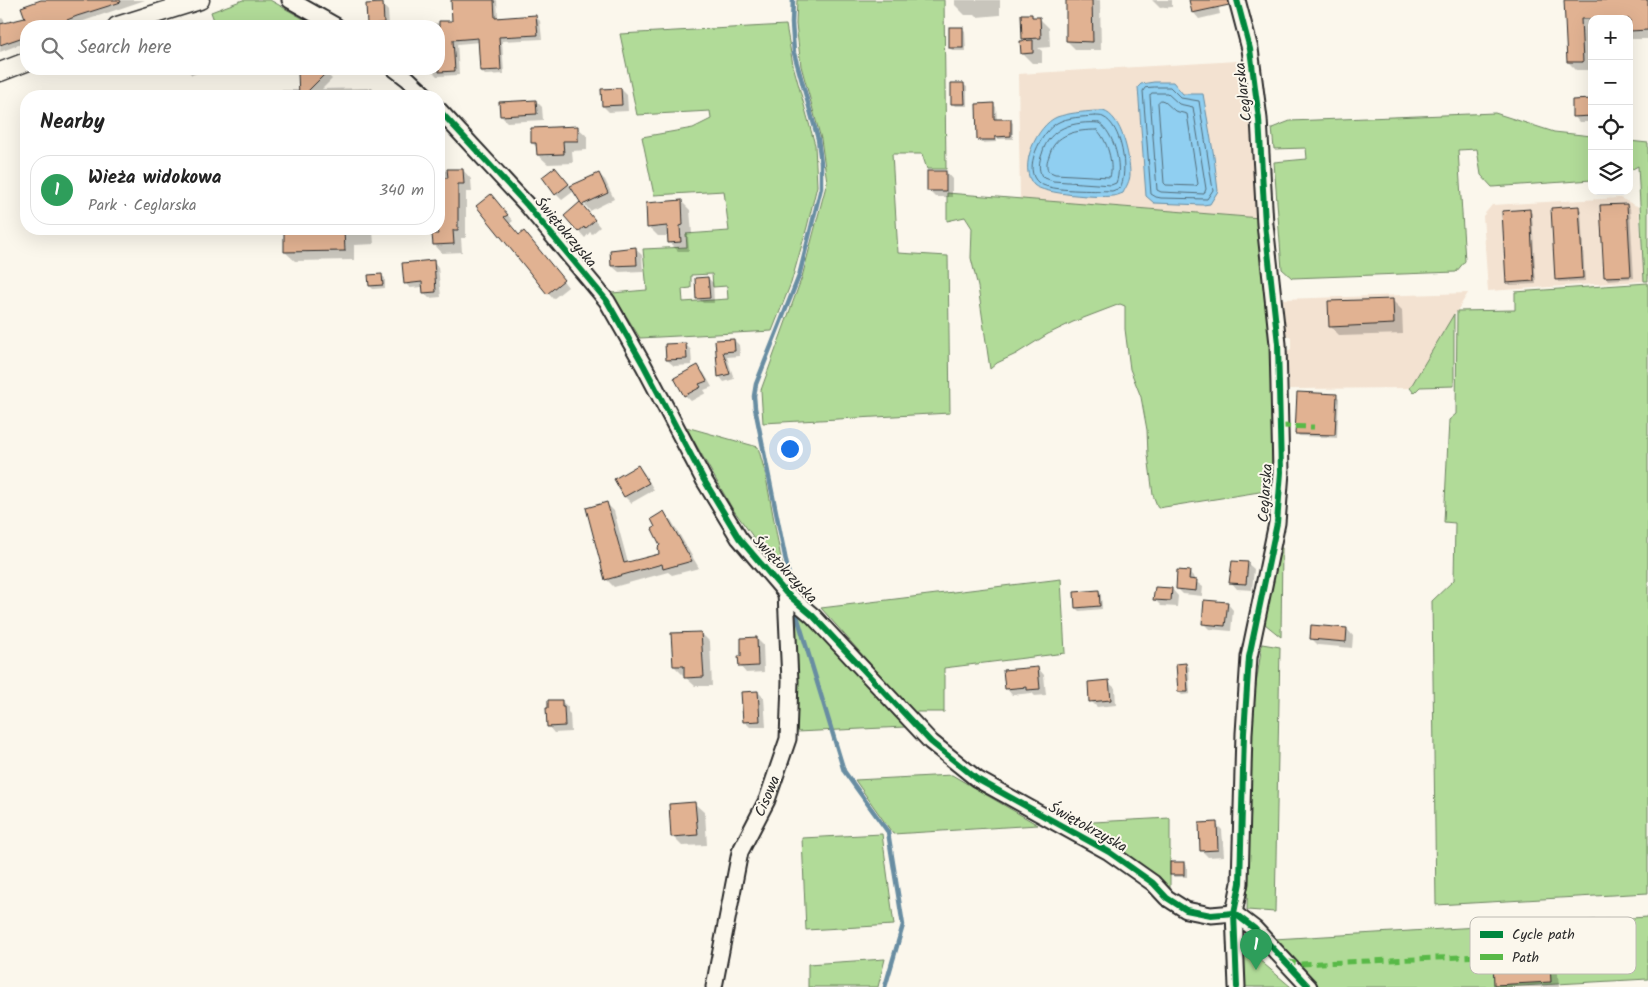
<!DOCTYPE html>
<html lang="en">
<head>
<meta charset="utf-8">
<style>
  :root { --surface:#fff; --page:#f2f2f2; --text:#222; --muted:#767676; --line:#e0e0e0; --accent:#d93025 }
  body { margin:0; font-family:Kalam,sans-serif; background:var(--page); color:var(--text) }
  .controls { position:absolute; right:15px; top:15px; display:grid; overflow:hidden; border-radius:10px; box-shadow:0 5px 20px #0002 }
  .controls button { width:45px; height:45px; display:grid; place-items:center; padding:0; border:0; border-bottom:1px solid var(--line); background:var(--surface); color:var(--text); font:25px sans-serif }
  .you { position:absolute; left:789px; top:448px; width:18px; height:18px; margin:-12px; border:4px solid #fff; border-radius:50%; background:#1a73e8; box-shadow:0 0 0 8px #1a73e833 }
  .badge { display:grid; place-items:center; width:32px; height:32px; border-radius:50%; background:var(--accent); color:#fff; font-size:16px; font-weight:700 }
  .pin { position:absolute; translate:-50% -41px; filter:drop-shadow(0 1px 2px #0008) }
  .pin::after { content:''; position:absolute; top:26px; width:18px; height:15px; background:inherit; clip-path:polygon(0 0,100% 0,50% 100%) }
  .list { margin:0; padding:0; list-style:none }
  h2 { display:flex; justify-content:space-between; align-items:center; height:65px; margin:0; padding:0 20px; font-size:21px }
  h2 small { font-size:16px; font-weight:400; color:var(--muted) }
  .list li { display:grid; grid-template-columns:32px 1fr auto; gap:15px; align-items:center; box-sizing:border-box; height:70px; margin:0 10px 10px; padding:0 10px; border:1px solid var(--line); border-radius:20px }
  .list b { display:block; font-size:19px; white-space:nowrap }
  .list p { margin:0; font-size:16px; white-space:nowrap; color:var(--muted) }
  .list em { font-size:16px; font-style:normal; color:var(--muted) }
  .icon { flex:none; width:28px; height:28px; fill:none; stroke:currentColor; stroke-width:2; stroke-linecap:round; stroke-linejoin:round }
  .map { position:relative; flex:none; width:1648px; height:987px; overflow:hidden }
  .search { position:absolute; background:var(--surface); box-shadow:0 5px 20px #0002; left:20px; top:20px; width:425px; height:55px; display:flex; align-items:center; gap:12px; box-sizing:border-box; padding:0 18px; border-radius:20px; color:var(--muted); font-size:19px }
  .panel { position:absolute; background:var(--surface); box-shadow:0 5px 20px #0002; left:20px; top:90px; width:425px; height:145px; border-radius:20px }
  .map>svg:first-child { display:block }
  .built { fill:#f3e2d1 }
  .green { fill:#b1db98; stroke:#6e8362; fill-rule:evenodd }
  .water { fill:#90cff1; stroke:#688da2 }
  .shadow { fill:#0003 }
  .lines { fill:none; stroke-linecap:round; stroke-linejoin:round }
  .shore { stroke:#536d7a; stroke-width:1 }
  .stream { stroke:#688da2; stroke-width:4.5 }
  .building { fill:#e1b292; stroke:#2b2b2b }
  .minor-casing { stroke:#2b2b2b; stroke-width:19 }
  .tertiary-casing { stroke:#2b2b2b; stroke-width:21 }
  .minor { stroke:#fbf7ec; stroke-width:15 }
  .tertiary { stroke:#fbf7ec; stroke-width:18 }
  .quiet { stroke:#58b947; stroke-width:5; stroke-dasharray:10 5; stroke-linecap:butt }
  .cycleway-casing { stroke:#fbf7ec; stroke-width:9 }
  .cycleway { stroke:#00873e; stroke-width:6 }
  .labels { text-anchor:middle; stroke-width:4; stroke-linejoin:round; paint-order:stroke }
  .street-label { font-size:15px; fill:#2b2b2b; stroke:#fbf7ec }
  .key { fill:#fbf7ec; stroke:#bdbab2; stroke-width:1 }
  .key-label { font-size:14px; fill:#2b2b2b }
</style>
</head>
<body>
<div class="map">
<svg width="1648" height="987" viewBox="0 0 1648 987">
  <rect width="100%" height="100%" fill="#fbf7ec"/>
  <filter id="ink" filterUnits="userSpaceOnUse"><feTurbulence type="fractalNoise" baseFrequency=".02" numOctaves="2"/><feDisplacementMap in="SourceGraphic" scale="10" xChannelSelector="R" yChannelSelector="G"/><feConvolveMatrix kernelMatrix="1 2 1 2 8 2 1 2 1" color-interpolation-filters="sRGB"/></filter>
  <g filter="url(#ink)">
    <g class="built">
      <polygon points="1237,61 1249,114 1260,218 1020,199 1018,74"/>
      <polygon points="1620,198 1639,207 1644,281 1488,291 1483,216 1492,205"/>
      <polygon points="1468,293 1410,388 1289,389 1287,351 1291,349 1291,337 1285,335 1283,299"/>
    </g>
    <g class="green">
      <polygon points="243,0 270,0 316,26 216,26 211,12"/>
      <polygon points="797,0 944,0 946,169 927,169 922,154 892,154 898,253 948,256 950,413 763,423 761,390 802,277 827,182 821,139 801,66 796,24"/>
      <path d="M786,25l7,40 22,80 2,41 -10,41 -16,56 -19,48 -132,7 -28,-45 35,-3 -4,-41 44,-2 -1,-13 43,-3 -5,-40 -70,4 -12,-58 51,-9 18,-9 -1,-8 -73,4 -17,-81zM712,274l1,13 14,-1 1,13 -45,3 -1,-13 9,-1v-13z"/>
      <polygon points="1495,113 1554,132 1592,136 1592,180 1492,187 1481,175 1477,149 1458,150 1465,261 1456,272 1292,278 1282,269 1274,162 1307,159 1306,148 1274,149 1272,128 1290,121"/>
      <polygon points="1629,141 1648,143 1648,281 1644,281 1638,166 1629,171"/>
      <polygon points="947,193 1260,218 1272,336 1272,490 1158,508 1153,495 1148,455 1147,430 1141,397 1130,369 1125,329 1125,306 1120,304 1073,322 1048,334 1016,354 997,363 990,369 978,287 971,258 972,228 965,217 947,221"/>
      <polygon points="1648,283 1648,893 1436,905 1432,601 1454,580 1455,523 1444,522 1449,420 1456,414 1457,311 1515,310 1515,292"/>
      <polygon points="1454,314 1454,386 1420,387 1414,393 1410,388"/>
      <polygon points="686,427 758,447 765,472 785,580 732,508"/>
      <polygon points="1276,546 1282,548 1281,637 1265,624 1263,612"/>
      <polygon points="1061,579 1065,653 944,668 944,712 914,712 881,676 821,608"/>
      <polygon points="803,615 808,621 905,727 796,732 790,622 793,617"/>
      <polygon points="1262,644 1280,647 1275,912 1247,910 1252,712"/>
      <polygon points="952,775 1038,825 893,834 855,780"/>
      <polygon points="1170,818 1170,892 1074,823"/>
      <polygon points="882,834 894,925 806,930 802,838"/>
      <polygon points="1648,917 1648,979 1502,987 1320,987 1274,939"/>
      <polygon points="1242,953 1251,953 1291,987 1241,987"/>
      <polygon points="885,959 878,987 808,987 808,964"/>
    </g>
    <g class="water">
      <polygon points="1154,82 1173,82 1183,94 1203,94 1214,157 1218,191 1210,204 1203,205 1154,203 1146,196 1138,87 1141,84"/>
      <path d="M1095,111c2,0 5,0 8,0 19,5 27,46 27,63 0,7 -4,13 -7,19 -3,1 -7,3 -11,3 -13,2 -69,-2 -78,-11 -17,-17 3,-60 23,-68 12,-4 25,-5 38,-6z"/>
    </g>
    <g class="shadow">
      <polygon points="44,0 145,0 69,26 26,26 26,42 0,52 0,19 2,18 7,24 26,18"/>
      <polygon points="452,0 497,0 498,19 536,17 540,21 542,39 502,41 504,74 485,75 481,71 480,42 457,44 459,75 437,76 433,72 432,69 439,69 439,26 403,26 403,25 454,22"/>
      <polygon points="955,0 1000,0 1000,15 977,17 975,15 965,15 955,5"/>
      <polygon points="1067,0 1100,0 1101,50 1076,50 1067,41"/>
      <polygon points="1152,0 1172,0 1172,7 1160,8"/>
      <polygon points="1190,0 1217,0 1220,14 1199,19 1193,12"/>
      <polygon points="1565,0 1648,0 1648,39 1629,39 1629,19 1592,19 1592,70 1576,70 1568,62"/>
      <polygon points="382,4 388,11 389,26 371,26 368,23"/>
      <polygon points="1031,15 1034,18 1039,18 1049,28 1050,47 1038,48 1042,51 1042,63 1032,63 1022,53 1027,42 1024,38"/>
      <polygon points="962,28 965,31 966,51 953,51 950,48"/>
      <polygon points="186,69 208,69 192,75"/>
      <polygon points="328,69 343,69 336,76"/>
      <polygon points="300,74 327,74 332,79 322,89 372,88 378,96 276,96 276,90 300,90"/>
      <polygon points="964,85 967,87 967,106 955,106 953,104"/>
      <polygon points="621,89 627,95 628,111 609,112 603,106"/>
      <polygon points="1592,100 1592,122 1579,122 1574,116"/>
      <polygon points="536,101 542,107 543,120 507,122 501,116"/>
      <polygon points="994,105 996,107 997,120 1010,120 1013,123 1013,139 997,139 997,142 981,143 978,140"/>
      <polygon points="577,127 587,136 587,150 572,151 573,163 548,164 538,155 538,148 532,143"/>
      <polygon points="463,170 471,179 472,192 466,192 466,238 461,238 462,252 442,253 434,244 439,235 439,171"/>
      <polygon points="946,172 952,179 952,197 935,197 929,191"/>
      <polygon points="599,174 605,180 614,199 590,211 574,191 562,200 556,194 561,175 571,187"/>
      <polygon points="681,201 690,210 692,234 688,234 689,251 678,251 669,242 669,236 658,236 649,227"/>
      <polygon points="496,202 513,221 509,224 519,236 530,239 568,287 553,299 477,207"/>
      <polygon points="1627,205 1630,208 1634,278 1608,280 1605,277"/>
      <polygon points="1578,208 1581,210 1585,281 1559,282 1557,279"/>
      <polygon points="586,210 600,227 592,234 590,232 585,238 565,216"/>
      <polygon points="1529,211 1532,213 1536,284 1510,285 1508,282"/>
      <polygon points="285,229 371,229 373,231 374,244 354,245 354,260 295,261 285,252"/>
      <polygon points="635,249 642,255 643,271 619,272 612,266"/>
      <polygon points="433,262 438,267 441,297 429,298 424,293 423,287 410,288 405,283"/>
      <polygon points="382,276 385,278 385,288 373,289 370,286"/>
      <polygon points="708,278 713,283 714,303 703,303 698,298"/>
      <polygon points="1392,300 1402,310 1403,334 1340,336 1330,326"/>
      <polygon points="734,340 739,345 740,356 727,357 734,379 724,382 720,377 717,341"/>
      <polygon points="685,344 691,350 692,365 674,366 667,360"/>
      <polygon points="697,367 704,373 712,387 704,390 706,393 691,401 685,395"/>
      <polygon points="1337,396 1339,398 1337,438 1299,436 1297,433"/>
      <polygon points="638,467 644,473 654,490 631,503 625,497 616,479"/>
      <polygon points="607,504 614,511 628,563 661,555 664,513 671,520 699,568 672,575 668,572 614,587 606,579"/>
      <polygon points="1247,563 1254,569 1252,590 1237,589 1231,582"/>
      <polygon points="1189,572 1195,578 1195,581 1203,587 1202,596 1183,594 1177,588"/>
      <polygon points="1172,589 1178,596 1177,607 1161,606 1155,600"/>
      <polygon points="1098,591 1101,594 1102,609 1079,611 1076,608"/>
      <polygon points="1227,603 1233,610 1231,631 1209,629 1203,623"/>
      <polygon points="1347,629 1353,636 1352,648 1318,645 1311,638"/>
      <polygon points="701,633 710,642 712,686 695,686 685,677 685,675 683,675 674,666"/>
      <polygon points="756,638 763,645 764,672 746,673 740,666 743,657"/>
      <polygon points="1186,664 1189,667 1190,694 1182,695 1179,692"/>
      <polygon points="1038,668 1044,675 1046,695 1035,696 1032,693 1012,695 1006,688"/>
      <polygon points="1108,682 1115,688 1116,705 1097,707 1091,701"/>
      <polygon points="758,692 764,698 766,727 750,727 744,721"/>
      <polygon points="561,701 568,707 568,712 570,714 571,732 554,733 548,726"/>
      <polygon points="695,804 705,813 707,845 682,846 673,837"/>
      <polygon points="1216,824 1222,830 1224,856 1208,857 1202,851"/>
      <polygon points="1184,863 1187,866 1187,877 1174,877 1172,875"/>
      <polygon points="1547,926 1555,934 1559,987 1498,987 1495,984 1526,959"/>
    </g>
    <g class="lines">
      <g class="shore">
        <polygon points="1155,87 1170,87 1181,98 1199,101 1213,190 1207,199 1161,198 1156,197 1151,194 1143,91 1145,88"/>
        <polygon points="1152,93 1167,93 1179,104 1193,107 1206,189 1204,194 1161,192 1157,190 1150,96"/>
        <polygon points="1161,100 1164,101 1175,111 1187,114 1198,184 1196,186 1166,185 1164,183 1158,103"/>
        <path d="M1095,116c1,0 7,0 8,1 19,8 26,55 17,71l-8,3c-18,-1 -60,1 -73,-8 -18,-13 3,-52 18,-60 10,-6 26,-6 38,-7z"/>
        <path d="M1099,123c15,9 24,44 17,60l-5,2 -58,-4 -11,-4c-4,-9 -3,-15 0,-23 7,-27 32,-33 57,-31z"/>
        <path d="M1097,130c10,9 17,34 13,47l-55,-3 -7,-3c-2,-6 -1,-10 1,-15 6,-23 28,-26 48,-26z"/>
      </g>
      <g class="stream">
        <polyline points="791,586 755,408 754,396 756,384 799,276 821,188 821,163 818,139 794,53 792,23 793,0"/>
        <polyline points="797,616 844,771 888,832 903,925 885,987"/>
      </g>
    </g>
    <g class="building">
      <polygon points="41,0 120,0 121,2 77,16 52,26 26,26 26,36 0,45 0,24 25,18 21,7"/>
      <polygon points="451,0 494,0 495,18 536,15 538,35 499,37 501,70 480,71 478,38 453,40 455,71 439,72 439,21 452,21"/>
      <polygon points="1066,0 1092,0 1093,42 1066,41"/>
      <polygon points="1189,0 1228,0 1229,5 1192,13"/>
      <polygon points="1564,0 1648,0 1648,30 1630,31 1630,19 1581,19 1583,62 1567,62"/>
      <polygon points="383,3 384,23 367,24 366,4"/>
      <polygon points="1021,14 1032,14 1032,17 1040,17 1041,38 1022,39"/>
      <rect x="949" y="27" width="14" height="21"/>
      <polygon points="1033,40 1033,53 1021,54 1020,41"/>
      <polygon points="327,72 303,96 299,96 298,73"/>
      <polygon points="951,83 964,83 965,104 951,104"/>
      <polygon points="621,88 622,105 602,106 601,89"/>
      <polygon points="1592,99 1592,116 1572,117 1572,100"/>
      <polygon points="536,100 537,114 500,116 499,102"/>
      <polygon points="994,103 994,119 1011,119 1011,136 995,137 995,140 977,140 976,104"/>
      <polygon points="578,126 578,141 563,141 564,154 537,155 536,143 531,143 531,128"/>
      <polygon points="555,167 569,184 555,195 542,177"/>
      <polygon points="447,169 463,169 464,184 458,184 458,230 453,230 454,244 433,245 432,234 438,234 437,229 439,229 439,178 448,178"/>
      <rect x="927" y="171" width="19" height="20"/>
      <polygon points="599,173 608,193 582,205 570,186"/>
      <polygon points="491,194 508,215 504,217 519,235 524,231 564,280 547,294 476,206"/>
      <polygon points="682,200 683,225 680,226 681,242 668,243 667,226 647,228 646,203"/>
      <polygon points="580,202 595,220 585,229 584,227 578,232 564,216"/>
      <polygon points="1627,204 1631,276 1604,277 1600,205"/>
      <polygon points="1579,206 1583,278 1555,280 1551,208"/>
      <polygon points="1530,209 1534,281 1506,283 1502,211"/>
      <polygon points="284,229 344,229 345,251 284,252"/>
      <polygon points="636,247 637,265 611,266 610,250"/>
      <polygon points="434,260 436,292 423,293 422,282 404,284 402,263"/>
      <polygon points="382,274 383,285 369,286 368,275"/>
      <polygon points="708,277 710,298 696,299 695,278"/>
      <polygon points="1393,299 1394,324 1329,327 1328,301"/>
      <polygon points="734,339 735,351 723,352 730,374 718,377 715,340"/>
      <polygon points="686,343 687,359 666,360 665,344"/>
      <polygon points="698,365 707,381 699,384 701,387 684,396 674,378"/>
      <polygon points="1297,392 1337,394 1335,435 1295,434"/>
      <polygon points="638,465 649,483 624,497 614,479"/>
      <polygon points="607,502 624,563 659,554 658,547 660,545 652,529 655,527 651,519 664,511 692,561 663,569 662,564 605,580 586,508"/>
      <polygon points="1232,561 1248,562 1246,584 1229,583"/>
      <polygon points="1177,570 1190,571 1189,579 1197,580 1196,591 1176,589"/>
      <polygon points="1155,587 1172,588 1171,601 1153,600"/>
      <polygon points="1099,590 1100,606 1075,608 1074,592"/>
      <polygon points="1204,600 1228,602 1225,626 1202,624"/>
      <polygon points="1311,625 1347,628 1346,642 1310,639"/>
      <polygon points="701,632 704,677 684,678 684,666 673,666 671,633"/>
      <polygon points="757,637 758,666 739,667 738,656 741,656 741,638"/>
      <polygon points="1186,663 1188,692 1178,692 1176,664"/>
      <polygon points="1038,667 1040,689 1027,690 1027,687 1005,689 1003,670"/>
      <polygon points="1109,680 1111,700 1089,702 1088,682"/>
      <polygon points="758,691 760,721 743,722 741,692"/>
      <polygon points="548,700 562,700 562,707 564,707 565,726 547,727 546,708 548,708"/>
      <polygon points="695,802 698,835 671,837 669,804"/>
      <polygon points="1217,822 1218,850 1200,851 1199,823"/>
      <rect x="1170" y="862" width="14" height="13"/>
      <polygon points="1548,925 1551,982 1494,985 1493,959 1525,958 1523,926"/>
    </g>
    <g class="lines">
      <defs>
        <g id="minor">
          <polyline points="290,0 336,26"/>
          <polyline points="395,69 408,79 426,96"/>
          <polyline points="439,110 527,205 607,301 644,366 704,480 739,538 786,593 813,616 931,742 977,779 1109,852 1153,883 1167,898 1186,910 1211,915 1234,913 1255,929 1309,987"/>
          <polyline points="714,987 740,852 767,800 788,739 790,681 786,593"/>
          <polyline points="1237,987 1234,913 1240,883 1244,733 1249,657 1277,523 1281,472 1278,344 1265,224 1259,119 1250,49 1237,0"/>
        </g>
        <g id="tertiary">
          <polyline points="117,26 200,0"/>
          <polyline points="0,72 26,62"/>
        </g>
      </defs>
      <use href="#minor" class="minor-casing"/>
      <use href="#tertiary" class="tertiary-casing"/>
      <use href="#minor" class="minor"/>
      <use href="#tertiary" class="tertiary"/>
      <g class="quiet">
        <polyline points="1280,426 1314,427"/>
        <polyline points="1286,961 1298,964 1484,956"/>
      </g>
      <defs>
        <g id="cycleway">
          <polyline points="439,110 527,205 607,301 644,366 704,480 739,538 786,593 813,616 931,742 977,779 1109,852 1153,883 1167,898 1186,910 1211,915 1234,913 1255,929 1309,987"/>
          <polyline points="1237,987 1234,913 1240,883 1244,733 1249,657 1277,523 1281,472 1278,344 1265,224 1259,119 1250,49 1237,0"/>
        </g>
      </defs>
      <use href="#cycleway" class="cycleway-casing"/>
      <use href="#cycleway" class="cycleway"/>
    </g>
  </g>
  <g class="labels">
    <g class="street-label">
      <text transform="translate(1243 92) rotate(-97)" y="5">Ceglarska</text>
      <text transform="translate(566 232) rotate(50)" y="5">Świętokrzyska</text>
      <text transform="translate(1265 493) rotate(-86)" y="5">Ceglarska</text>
      <text transform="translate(785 569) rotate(47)" y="5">Świętokrzyska</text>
      <text transform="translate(767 796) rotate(-67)" y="5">Cisowa</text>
      <text transform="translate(1088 827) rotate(29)" y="5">Świętokrzyska</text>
    </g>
  </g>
  <rect x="1470" y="917" width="166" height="57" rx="8" class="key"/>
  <rect x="1480" y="931" width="23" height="7" fill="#00873e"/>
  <rect x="1480" y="954" width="23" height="6" fill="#58b947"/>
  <g class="key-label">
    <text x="1512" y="939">Cycle path</text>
    <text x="1512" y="962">Path</text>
  </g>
</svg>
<div class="controls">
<button>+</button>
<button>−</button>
<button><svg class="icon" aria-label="locate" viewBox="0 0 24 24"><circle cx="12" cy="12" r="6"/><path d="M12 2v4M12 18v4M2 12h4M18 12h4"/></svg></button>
<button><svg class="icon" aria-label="layers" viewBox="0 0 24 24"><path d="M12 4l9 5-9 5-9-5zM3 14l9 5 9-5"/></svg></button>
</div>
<div class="you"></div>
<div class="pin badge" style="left:1256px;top:970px;background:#2e9e5b">1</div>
<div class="search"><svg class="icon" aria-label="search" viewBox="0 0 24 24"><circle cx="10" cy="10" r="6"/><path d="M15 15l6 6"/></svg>Search here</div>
<section class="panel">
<h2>Nearby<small></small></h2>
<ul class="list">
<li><span class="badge" style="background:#2e9e5b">1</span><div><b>Wieża widokowa</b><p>Park · Ceglarska</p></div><em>340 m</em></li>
</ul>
</section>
</div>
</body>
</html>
